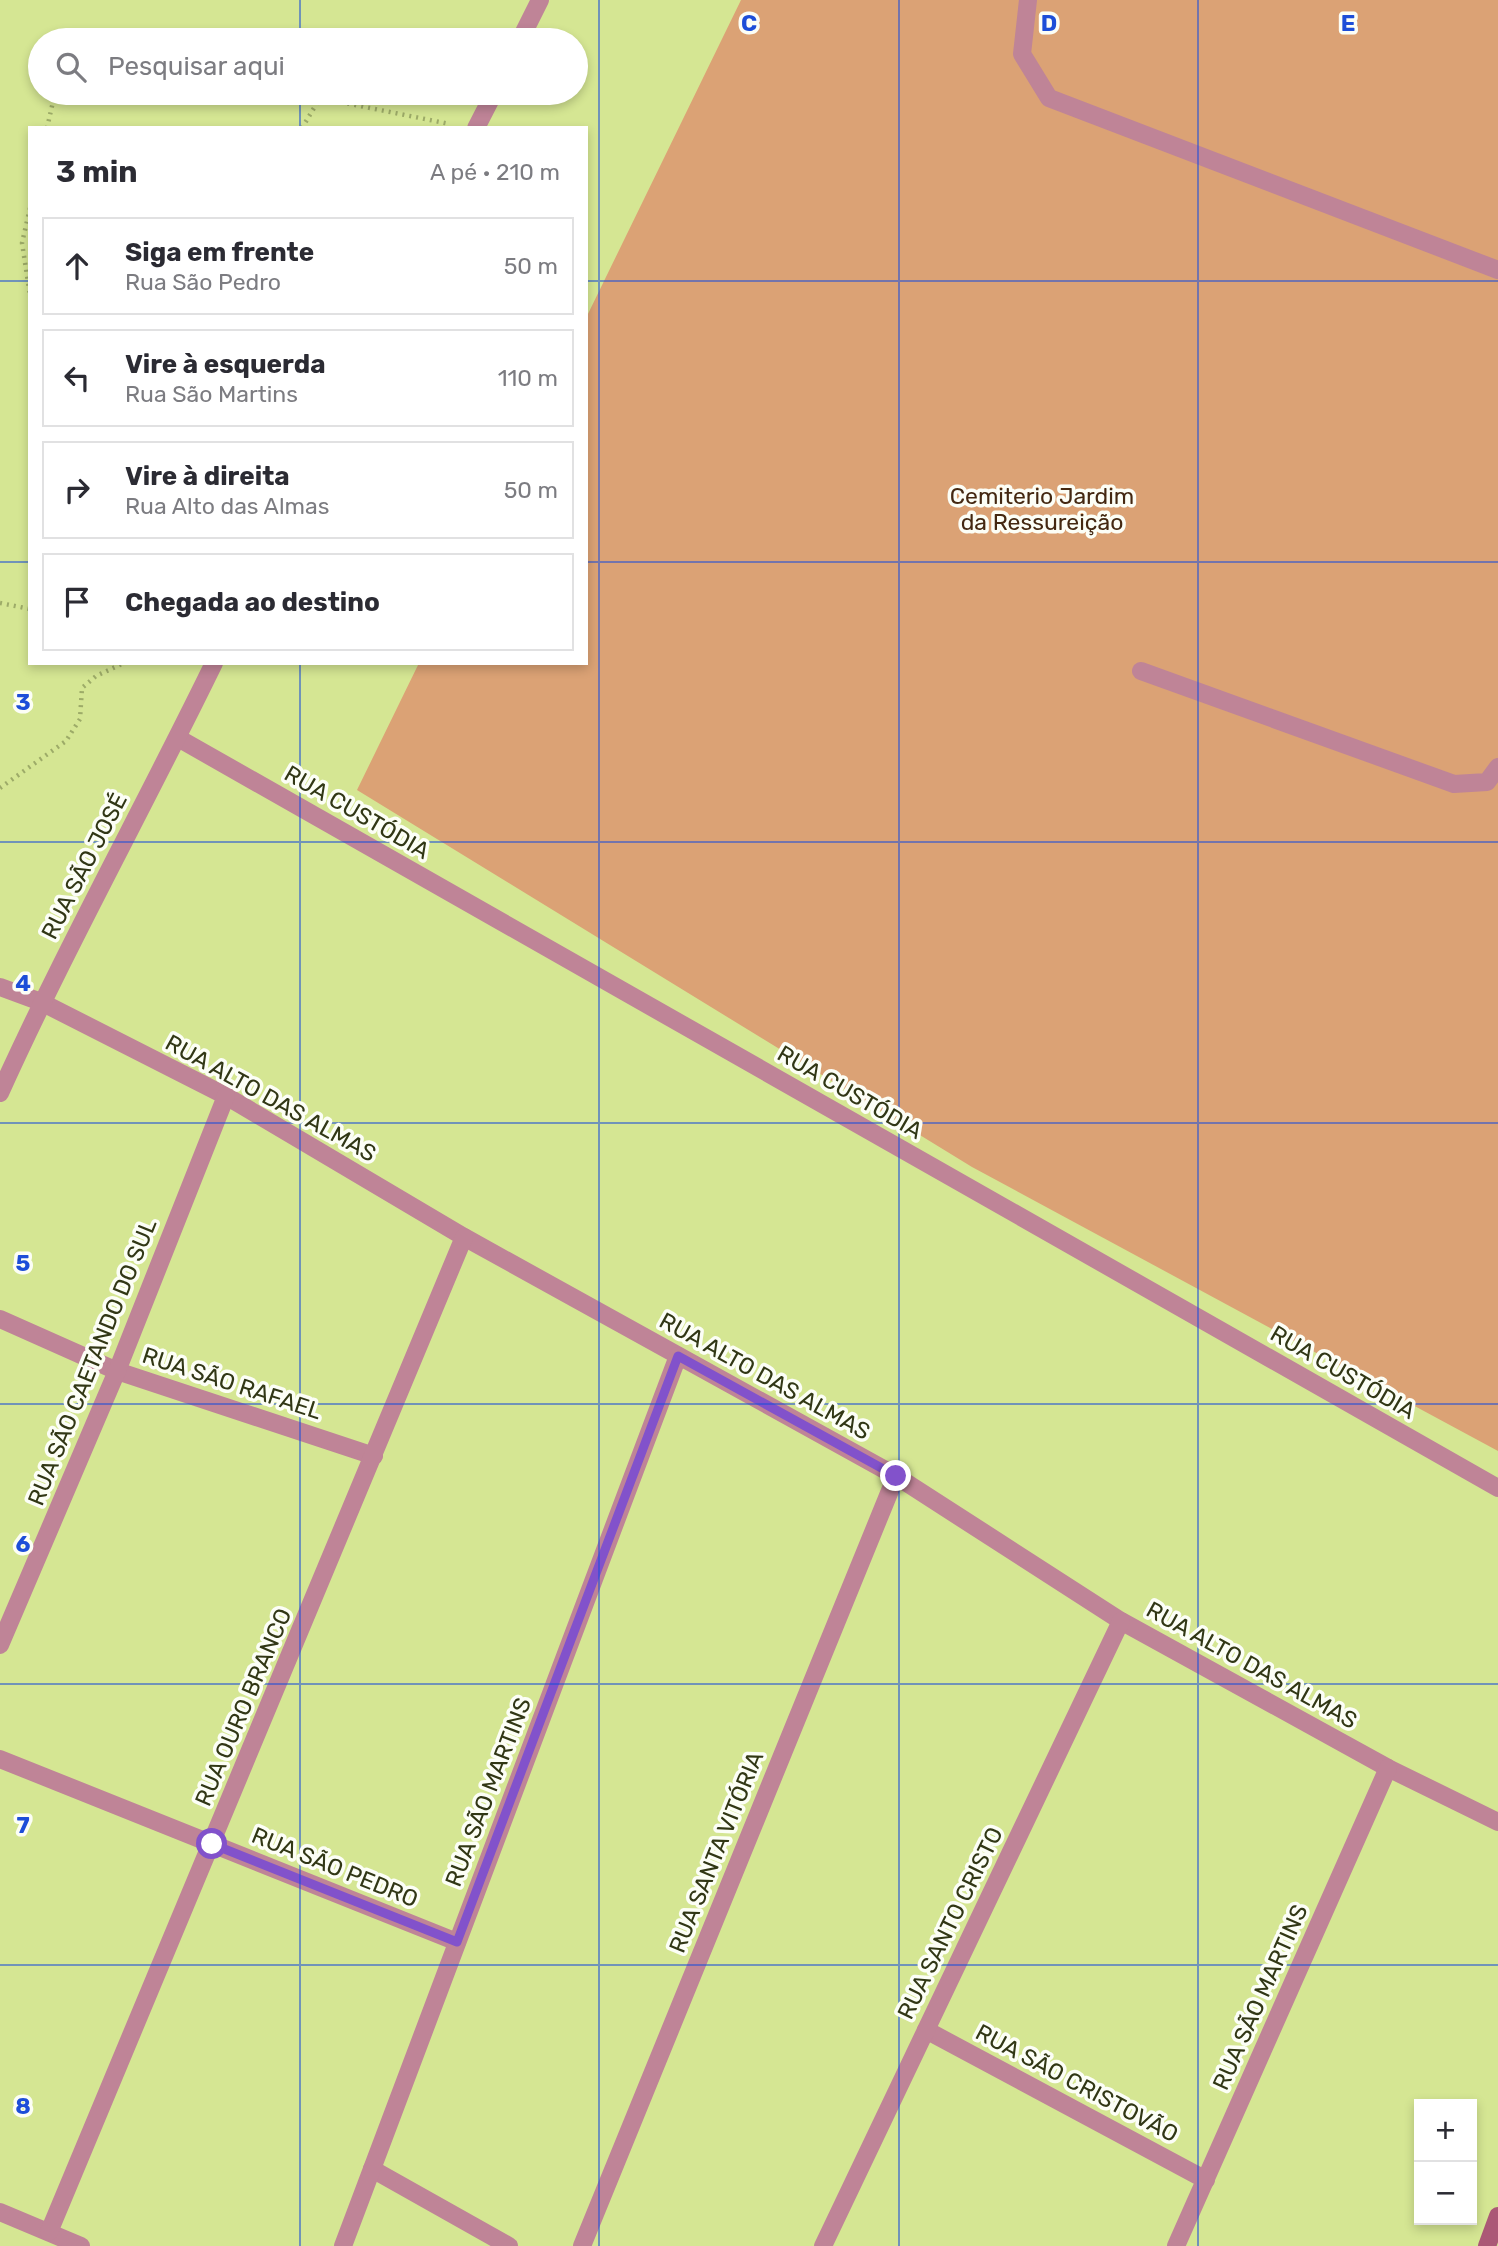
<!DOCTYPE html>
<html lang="pt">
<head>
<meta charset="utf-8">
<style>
  :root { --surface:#fff; --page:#f7f7f7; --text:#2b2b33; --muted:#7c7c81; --line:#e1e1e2 }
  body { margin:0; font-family:Rubik,sans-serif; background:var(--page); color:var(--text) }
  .controls { position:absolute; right:21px; bottom:21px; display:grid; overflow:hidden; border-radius:0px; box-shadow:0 4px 10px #0003 }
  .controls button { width:63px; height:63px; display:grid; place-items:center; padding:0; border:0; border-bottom:2px solid var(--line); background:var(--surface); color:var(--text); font:35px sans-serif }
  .stop { position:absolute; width:21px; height:21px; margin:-16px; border:5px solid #8252cb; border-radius:50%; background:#fff }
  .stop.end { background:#8252cb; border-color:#fff; box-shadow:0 2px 7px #0008 }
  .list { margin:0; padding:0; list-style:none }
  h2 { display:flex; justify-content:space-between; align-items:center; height:91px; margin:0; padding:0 28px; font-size:30px }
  h2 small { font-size:23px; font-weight:400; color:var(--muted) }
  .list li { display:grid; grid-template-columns:46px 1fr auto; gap:21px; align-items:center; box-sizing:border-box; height:98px; margin:0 14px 14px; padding:0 14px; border:2px solid var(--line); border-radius:0px }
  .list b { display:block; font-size:26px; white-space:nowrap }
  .list p { margin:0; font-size:23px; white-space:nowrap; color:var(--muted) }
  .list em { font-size:23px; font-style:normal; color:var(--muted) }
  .icon { flex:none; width:38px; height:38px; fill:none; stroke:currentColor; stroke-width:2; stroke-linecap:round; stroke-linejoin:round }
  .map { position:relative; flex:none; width:1498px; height:2246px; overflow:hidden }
  .search { position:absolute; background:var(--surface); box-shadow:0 4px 10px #0003; left:28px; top:28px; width:560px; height:77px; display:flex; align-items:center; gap:18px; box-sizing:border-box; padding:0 24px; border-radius:38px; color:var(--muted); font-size:26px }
  .panel { position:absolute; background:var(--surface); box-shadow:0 4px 10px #0003; left:28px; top:126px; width:560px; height:539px; border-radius:0px }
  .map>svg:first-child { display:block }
  .green { fill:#dba275 }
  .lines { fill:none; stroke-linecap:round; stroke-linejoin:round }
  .path { stroke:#9dab68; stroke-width:4.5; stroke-dasharray:2 5; stroke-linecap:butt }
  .service { stroke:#bf8497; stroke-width:18 }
  .minor { stroke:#bf8497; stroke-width:18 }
  .secondary { stroke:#ab5876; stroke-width:18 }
  .route { stroke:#8252cb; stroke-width:9 }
  .grid { fill:none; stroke:#1d4ed8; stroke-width:2; stroke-opacity:0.55 }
  .labels { text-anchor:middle; stroke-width:7; stroke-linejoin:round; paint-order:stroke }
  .park-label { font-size:23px; fill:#442811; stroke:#fcfef6 }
  .street-label { font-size:23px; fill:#313715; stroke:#fcfef6 }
  .grid-label { font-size:23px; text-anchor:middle; font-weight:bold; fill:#1d4ed8; stroke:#fcfef6; stroke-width:7; stroke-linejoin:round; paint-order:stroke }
</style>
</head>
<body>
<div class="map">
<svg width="1498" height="2246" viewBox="0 0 1498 2246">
  <rect width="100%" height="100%" fill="#d5e693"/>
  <polygon class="green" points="741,0 1498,0 1498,1451 972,1167 357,790 419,663 586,663 586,318"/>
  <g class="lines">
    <g class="path">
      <polyline points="47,128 55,93"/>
      <polyline points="302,128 320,98 450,124"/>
      <polyline points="30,208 22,243 30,295"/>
      <polyline points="0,603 30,609"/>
      <polyline points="0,788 66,741 80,719 82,688 96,676 124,663"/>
    </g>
    <g class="service">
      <polyline points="1028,0 1022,54 1049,98 1498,270"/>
      <polyline points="1141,671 1454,784 1487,782 1498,767"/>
    </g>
    <g class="minor">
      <polyline points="520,40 540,0"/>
      <polyline points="476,128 494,93"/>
      <polyline points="178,738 1498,1488"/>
      <polyline points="0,987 41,1002 226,1096 464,1237 896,1476 1121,1621 1388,1768 1498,1822"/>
      <path d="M0,1093c66,-146 144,-286 214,-430"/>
      <polyline points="0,1319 117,1371 374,1456"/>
      <polyline points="0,1645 117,1371 226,1096"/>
      <polyline points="0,1759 457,1942"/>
      <polyline points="926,2030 1206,2180"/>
      <polyline points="372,2169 509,2246"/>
      <polyline points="0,2212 81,2246"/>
      <polyline points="49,2232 464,1237"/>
      <polyline points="343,2246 678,1356"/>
      <polyline points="582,2246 896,1476"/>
      <polyline points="823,2246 1121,1621"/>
      <polyline points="1176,2246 1388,1768"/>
    </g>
    <polyline class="secondary" points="1487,2246 1498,2216"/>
  </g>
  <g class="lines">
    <polyline class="route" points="212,1844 457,1942 678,1356 896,1476"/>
  </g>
  <path class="grid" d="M300,0v40M599,0v2246M899,0v2246M1198,0v2246M300,93v35M0,281h30M586,281h912M0,562h30M586,562h912M300,663v1583M0,842h1498M0,1123h1498M0,1404h1498M0,1684h1498M0,1965h1498"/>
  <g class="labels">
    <g class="park-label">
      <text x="1042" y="504">Cemiterio Jardim<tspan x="1042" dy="26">da Ressureição</tspan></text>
    </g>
    <g class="street-label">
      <text transform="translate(357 812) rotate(30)" y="8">RUA CUSTÓDIA</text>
      <text transform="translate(84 866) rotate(-63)" y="8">RUA SÃO JOSÉ</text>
      <text transform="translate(850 1092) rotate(30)" y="8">RUA CUSTÓDIA</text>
      <text transform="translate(271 1098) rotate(29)" y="8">RUA ALTO DAS ALMAS</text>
      <text transform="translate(92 1362) rotate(-68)" y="8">RUA SÃO CAETANDO DO SUL</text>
      <text transform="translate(1343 1372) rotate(30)" y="8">RUA CUSTÓDIA</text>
      <text transform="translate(765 1376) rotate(29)" y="8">RUA ALTO DAS ALMAS</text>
      <text transform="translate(232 1383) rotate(18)" y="8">RUA SÃO RAFAEL</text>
      <text transform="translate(1252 1665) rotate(29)" y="8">RUA ALTO DAS ALMAS</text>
      <text transform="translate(243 1707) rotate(-67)" y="8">RUA OURO BRANCO</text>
      <text transform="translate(488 1792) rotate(-69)" y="8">RUA SÃO MARTINS</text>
      <text transform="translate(716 1852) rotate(-68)" y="8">RUA SANTA VITÓRIA</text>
      <text transform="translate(335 1867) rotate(22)" y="8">RUA SÃO PEDRO</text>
      <text transform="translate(950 1923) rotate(-64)" y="8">RUA SANTO CRISTO</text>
      <text transform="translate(1260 1997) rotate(-66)" y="8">RUA SÃO MARTINS</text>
      <text transform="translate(1077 2083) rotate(28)" y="8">RUA SÃO CRISTOVÃO</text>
    </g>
  </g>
  <g class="grid-label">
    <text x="749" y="31">C</text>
    <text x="1049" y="31">D</text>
    <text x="1348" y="31">E</text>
    <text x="23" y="710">3</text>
    <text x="23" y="991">4</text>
    <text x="23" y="1271">5</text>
    <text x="23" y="1552">6</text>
    <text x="23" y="1833">7</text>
    <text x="23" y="2114">8</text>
  </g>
</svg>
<div class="controls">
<button>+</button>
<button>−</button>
</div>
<div class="stop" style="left:212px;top:1844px"></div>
<div class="stop end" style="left:896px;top:1476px"></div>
<div class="search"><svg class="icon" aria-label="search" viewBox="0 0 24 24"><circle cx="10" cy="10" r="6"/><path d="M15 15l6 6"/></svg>Pesquisar aqui</div>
<section class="panel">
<h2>3 min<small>A pé · 210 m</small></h2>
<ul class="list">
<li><svg class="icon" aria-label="ahead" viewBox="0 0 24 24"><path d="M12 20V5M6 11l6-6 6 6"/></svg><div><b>Siga em frente</b><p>Rua São Pedro</p></div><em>50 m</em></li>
<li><svg class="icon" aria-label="left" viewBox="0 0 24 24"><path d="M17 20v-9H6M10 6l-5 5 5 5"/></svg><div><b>Vire à esquerda</b><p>Rua São Martins</p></div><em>110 m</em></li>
<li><svg class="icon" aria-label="right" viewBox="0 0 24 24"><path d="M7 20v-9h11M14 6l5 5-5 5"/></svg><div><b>Vire à direita</b><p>Rua Alto das Almas</p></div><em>50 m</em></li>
<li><svg class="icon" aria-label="arrive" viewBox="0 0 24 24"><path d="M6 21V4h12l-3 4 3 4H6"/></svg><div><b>Chegada ao destino</b></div></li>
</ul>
</section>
</div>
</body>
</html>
